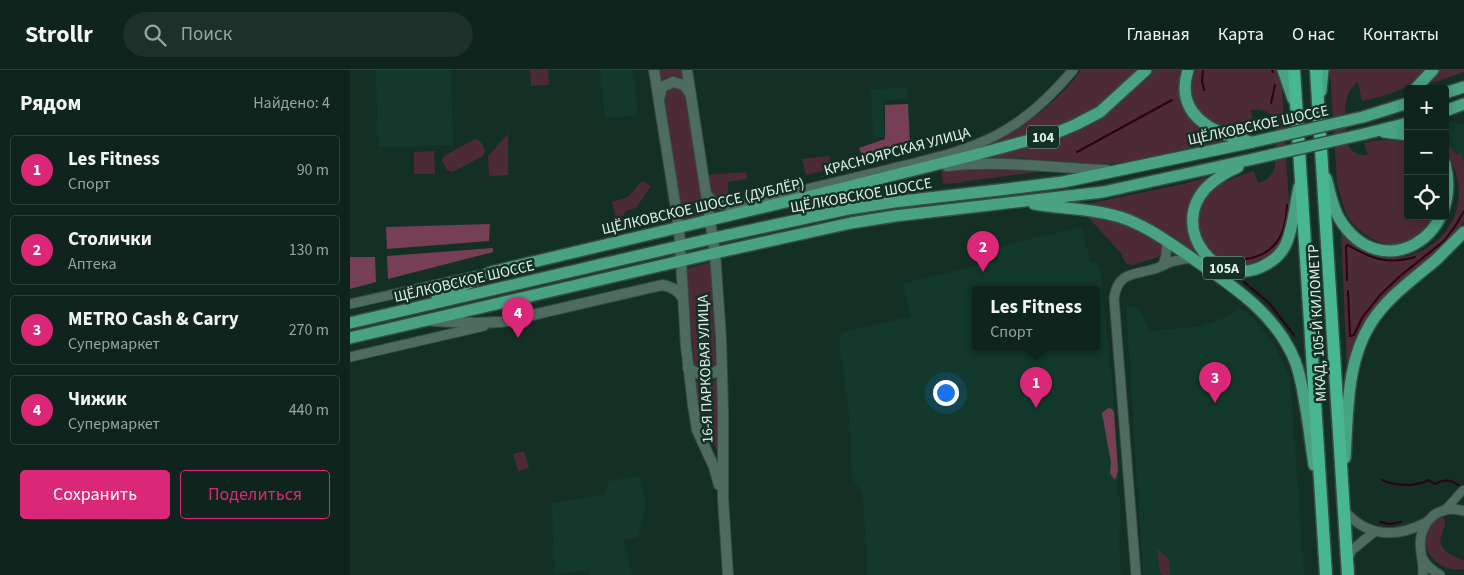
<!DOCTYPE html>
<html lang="ru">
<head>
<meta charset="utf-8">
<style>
  :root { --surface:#0f241c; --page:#1d3029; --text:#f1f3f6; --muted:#9ba4a3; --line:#2f413b; --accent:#db2777 }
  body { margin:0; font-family:"Source Sans 3",sans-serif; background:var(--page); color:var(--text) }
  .controls { position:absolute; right:15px; top:15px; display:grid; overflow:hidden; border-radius:5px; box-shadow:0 2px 12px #0003 }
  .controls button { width:45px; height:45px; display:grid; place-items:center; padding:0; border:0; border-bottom:1px solid var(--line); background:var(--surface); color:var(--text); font:25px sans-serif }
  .you { position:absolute; left:595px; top:322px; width:18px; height:18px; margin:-12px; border:4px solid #fff; border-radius:50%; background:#1a73e8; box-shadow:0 0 0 8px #1a73e833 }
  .badge { display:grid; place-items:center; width:32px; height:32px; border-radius:50%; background:var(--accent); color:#fff; font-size:16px; font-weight:700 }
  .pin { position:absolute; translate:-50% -41px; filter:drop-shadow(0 1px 2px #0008) }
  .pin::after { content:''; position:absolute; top:26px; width:18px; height:15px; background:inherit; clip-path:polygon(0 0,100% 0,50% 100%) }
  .popup { position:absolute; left:622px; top:216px; width:128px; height:65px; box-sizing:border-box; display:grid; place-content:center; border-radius:5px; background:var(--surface); filter:drop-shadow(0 1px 4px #0005); font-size:16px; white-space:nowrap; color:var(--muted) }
  .popup b { font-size:19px; color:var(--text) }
  .popup::after { content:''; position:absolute; left:50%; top:100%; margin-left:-10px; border:10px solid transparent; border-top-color:var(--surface) }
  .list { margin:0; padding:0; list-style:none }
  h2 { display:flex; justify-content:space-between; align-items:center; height:65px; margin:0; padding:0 20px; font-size:21px }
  h2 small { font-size:16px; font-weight:400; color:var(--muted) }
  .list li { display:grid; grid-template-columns:32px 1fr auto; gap:15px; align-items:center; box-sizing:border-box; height:70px; margin:0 10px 10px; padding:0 10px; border:1px solid var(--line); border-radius:5px }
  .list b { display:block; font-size:19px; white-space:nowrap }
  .list p { margin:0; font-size:16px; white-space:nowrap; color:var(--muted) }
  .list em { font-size:16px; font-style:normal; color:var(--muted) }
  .actions { display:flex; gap:10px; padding:15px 20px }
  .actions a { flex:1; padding:11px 0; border:1px solid var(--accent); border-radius:5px; text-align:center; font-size:18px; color:var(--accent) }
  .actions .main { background:var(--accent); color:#fff }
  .icon { flex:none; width:28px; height:28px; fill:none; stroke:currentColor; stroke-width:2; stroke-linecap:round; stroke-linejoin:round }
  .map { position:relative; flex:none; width:1114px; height:505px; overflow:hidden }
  header { display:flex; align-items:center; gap:30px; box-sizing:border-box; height:70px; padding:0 25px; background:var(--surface); border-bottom:1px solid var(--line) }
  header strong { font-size:24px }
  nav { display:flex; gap:28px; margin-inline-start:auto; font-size:18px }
  .search { width:350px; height:45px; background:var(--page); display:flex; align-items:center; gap:12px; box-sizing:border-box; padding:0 18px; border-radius:28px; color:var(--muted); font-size:19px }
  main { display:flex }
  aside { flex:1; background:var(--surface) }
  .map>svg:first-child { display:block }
  .built { fill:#12392b; fill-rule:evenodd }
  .green { fill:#4c2b37 }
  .forest { fill:#773f56 }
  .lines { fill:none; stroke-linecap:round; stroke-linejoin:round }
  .stream { stroke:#2f0017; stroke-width:2 }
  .minor-casing { stroke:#364c43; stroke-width:10 }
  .tertiary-casing { stroke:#364c43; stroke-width:11 }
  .secondary-casing { stroke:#364c43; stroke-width:12 }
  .primary-casing { stroke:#364c43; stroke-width:14 }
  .trunk-casing { stroke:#364c43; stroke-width:15 }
  .minor { stroke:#4d6b5e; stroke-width:8 }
  .tertiary { stroke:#4d6b5e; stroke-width:9 }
  .secondary { stroke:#4d6b5e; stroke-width:10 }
  .primary { stroke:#49a383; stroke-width:11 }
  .trunk { stroke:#48b690; stroke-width:12 }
  .primary-bridge-casing { stroke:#364c43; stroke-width:14; stroke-linecap:butt }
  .primary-bridge { stroke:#49a383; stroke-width:11 }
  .labels { text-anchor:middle; stroke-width:5; stroke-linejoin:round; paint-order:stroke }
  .shield { fill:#143025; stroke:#a4b7ae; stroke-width:1 }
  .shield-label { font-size:14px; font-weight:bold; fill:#e1f1e9 }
  .street-label { font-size:15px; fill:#e1f1e9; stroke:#143025 }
</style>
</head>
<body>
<header>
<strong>Strollr</strong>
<div class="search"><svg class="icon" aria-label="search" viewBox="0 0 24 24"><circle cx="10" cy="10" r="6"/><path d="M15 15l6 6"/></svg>Поиск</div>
<nav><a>Главная</a><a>Карта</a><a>О нас</a><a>Контакты</a></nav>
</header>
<main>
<aside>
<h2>Рядом<small>Найдено: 4</small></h2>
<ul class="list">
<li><span class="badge">1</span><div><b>Les Fitness</b><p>Спорт</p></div><em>90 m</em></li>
<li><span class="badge">2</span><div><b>Столички</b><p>Аптека</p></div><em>130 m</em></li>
<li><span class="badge">3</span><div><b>METRO Cash &amp; Carry</b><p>Супермаркет</p></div><em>270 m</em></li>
<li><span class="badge">4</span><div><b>Чижик</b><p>Супермаркет</p></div><em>440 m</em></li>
</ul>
<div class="actions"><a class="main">Сохранить</a><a>Поделиться</a></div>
</aside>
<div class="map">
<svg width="1114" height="505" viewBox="0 0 1114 505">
  <rect width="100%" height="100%" fill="#143025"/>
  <g class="built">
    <polygon points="26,0 101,0 103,75 28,77"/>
    <polygon points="250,0 283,0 288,45 255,49"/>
    <polygon points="557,18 558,29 533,30 534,67 523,68 521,19"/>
    <polygon points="1095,51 1114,55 1114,91 1110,83 1107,85 1096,73 1099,70 1095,67"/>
    <path d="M732,157l8,35h6l5,13 6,56 6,59 6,87 -2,17 3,1 1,35h-3l3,45h-254l-4,-80 -11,-17 -4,-74 -9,-63 2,-6 6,-4 62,-14 1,-5 -7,-29 96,-22 -3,-14zM626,219h120v58h-120z"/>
    <polygon points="776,235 790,239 799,261 846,257 874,248 889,237 904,249 923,273 940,307 954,505 793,505"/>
    <polygon points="290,406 296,437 287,467 274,470 282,505 240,505 238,500 204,505 202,433 254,424 259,411"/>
  </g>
  <g class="green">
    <polygon points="180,0 198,0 199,15 181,16"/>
    <polygon points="308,0 332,0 334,11 323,6 315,8 311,14"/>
    <path d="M731,0h57c-14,12 -26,25 -41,36 -28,22 -74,30 -108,39 30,-13 74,-48 92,-75z"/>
    <path d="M805,0h26c-7,26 6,54 30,66 6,3 12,4 18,6l-93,19 -18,2 -20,1 -81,-6h-29c38,-11 83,-18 116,-41 18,-14 34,-32 51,-47z"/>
    <path d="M844,0h82l6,19 7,116c-2,12 -3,26 -9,37 -4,9 -13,17 -22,20 -48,19 -82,-47 -40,-76 11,-7 23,-11 36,-15l4,12c6,-2 12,-5 15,-11 5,-9 3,-51 -3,-58 -6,-5 -12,-5 -19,-4l2,20c-38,2 -72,-17 -59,-60z"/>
    <path d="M980,0h94c-17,22 -36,25 -62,31l-4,-19c-19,14 -12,42 -11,61 4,9 11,13 21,12l-4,-12c15,-4 29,-3 44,0v73h33c-3,4 -6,10 -9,13 -5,4 -12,6 -18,9 -3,2 -6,4 -10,5 -22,7 -48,-11 -58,-30 -4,-10 -6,-20 -9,-30z"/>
    <polygon points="1090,0 1114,0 1114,2 1083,13 1081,12"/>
    <polygon points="325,17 336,22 357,147 333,152 313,26 317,20"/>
    <polygon points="158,64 158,105 139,106 138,86"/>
    <path d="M1095,67l4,3 -2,3 10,12 3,-2 4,8v60c-26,37 -71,59 -98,98 -9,14 -14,33 -19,50l-6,-138c7,8 14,15 23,20 39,20 87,-6 94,-48 2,-14 0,-29 -7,-41 -1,-3 -5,-7 -6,-10 -1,-4 0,-11 0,-15z"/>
    <polygon points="125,69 130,71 135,80 133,86 102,102 97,100 92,90 94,86"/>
    <polygon points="84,81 85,104 64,104 64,82"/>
    <polygon points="479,86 481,99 456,105 452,89"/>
    <polygon points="633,96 695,101 617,111 608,113 593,114 591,99 610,97"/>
    <path d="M396,102l1,7 -19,3v14c-17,12 -20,-10 -22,-21z"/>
    <path d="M862,106c-28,23 -32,52 -12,81l-53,-35 -25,-10 -34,-8 95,-20z"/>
    <polygon points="292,111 301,116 286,138 276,141 272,147 266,148 262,132 278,127"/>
    <path d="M736,145c32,6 51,14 78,31l-2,8 -4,3 -26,8 -5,-1 -2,-2 -4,-9z"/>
    <path d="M361,192l5,102c-7,8 -11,6 -21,4l-7,-70 -2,-29z"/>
    <path d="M343,308c9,7 16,5 25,1l-1,72 -17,-41z"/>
    <polygon points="174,381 179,398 168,401 163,384"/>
    <path d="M1093,447c5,8 0,11 -2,19 -4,14 12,21 23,24v9c-37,6 -56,-45 -21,-52z"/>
    <polygon points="807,478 819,490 820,505 813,505 810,503"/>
  </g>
  <g class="forest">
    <polygon points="558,34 560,73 513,88 509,78 535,69 535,35"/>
    <polygon points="140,154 139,171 37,179 36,157"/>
    <polygon points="143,178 143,182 38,209 37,186"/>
    <polygon points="0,187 25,187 26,212 0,219"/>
    <polygon points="758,338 762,339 764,342 768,401 765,410 761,405 760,402 761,393 752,343"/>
  </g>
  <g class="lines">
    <g class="stream">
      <polyline points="853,0 852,11 854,20"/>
      <polyline points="922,0 923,2"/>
      <polyline points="921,33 925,15"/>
      <polyline points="727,82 822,30"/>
      <path d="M889,190c34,-3 47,-22 48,-55"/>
      <path d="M997,210l-1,-34 2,-1c24,14 40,20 67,12"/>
      <polyline points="894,212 919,233 944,265"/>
      <polyline points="998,221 1000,266"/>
      <polyline points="1000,266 1004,265 1012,248 1030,225 1050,206 1094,171 1106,155 1114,141"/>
      <path d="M1032,410c13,6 33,7 47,0l6,4c10,-6 16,-4 25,2"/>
      <polyline points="1030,452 1039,454 1051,452"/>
    </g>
    <defs>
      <polyline id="minor" points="1094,441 1113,420"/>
      <g id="tertiary">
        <path d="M357,124c6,11 19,12 30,11 50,-11 99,-23 149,-35 35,-9 76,-17 109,-34 30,-15 57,-41 78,-66"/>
        <polyline points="813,195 816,186 817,172"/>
        <polyline points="0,234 128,205"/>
        <polyline points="0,287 134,256"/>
        <path d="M994,440c22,27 52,28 81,13 4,-2 6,-5 9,-8 9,-6 20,-7 30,-4"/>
        <path d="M1073,489c4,8 10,12 17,16"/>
        <polyline points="997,490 1002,480 1024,462"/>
        <path d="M786,505l-22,-277c4,-26 19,-23 40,-29 5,-1 9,-4 14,-6 8,-3 16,-4 23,-5"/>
        <path d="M1073,505c1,-22 -9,-31 4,-53"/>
      </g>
      <g id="secondary">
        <polyline points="304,0 329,158 336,276 343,335 347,360 364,397 369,415"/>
        <polyline points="337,0 365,183 371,268 373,342 373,428 378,505"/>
        <polyline points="309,29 312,17 323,12 334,15 341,25"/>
        <path d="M597,96c53,-6 107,2 160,4"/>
        <path d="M83,251l42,2 27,-1 160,-37c10,2 16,5 21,13"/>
        <path d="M338,298c12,8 21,10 33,0"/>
      </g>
      <g id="primary">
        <path d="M838,0c-14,45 24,63 60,71"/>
        <polyline points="933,0 943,29"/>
        <polyline points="1065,19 1083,0"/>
        <polyline points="971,21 973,0"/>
        <polyline points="1095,23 1114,17"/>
        <polyline points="1095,41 1114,34"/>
        <polyline points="1013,47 1058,33"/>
        <polyline points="1034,62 1058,65"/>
        <polyline points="1014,64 1058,53"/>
        <path d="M888,97c-11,5 -23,12 -32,21 -38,41 12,105 61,76 7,-4 14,-10 18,-18 8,-15 10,-42 14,-59"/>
        <path d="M976,108c4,13 6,28 13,40 41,69 125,19 106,-54"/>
        <path d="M684,134c29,5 58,4 86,13 25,8 47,24 69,39 41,28 87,57 106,105 6,15 8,32 11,48 3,18 5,37 8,56"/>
        <polyline points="87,228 141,202 465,125 628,84 706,63 727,54 750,42 796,0"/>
        <polyline points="0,253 364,168 498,139 544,132 657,119 713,112 903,72"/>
        <polyline points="0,268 365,183 501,153 545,146 753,122 903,89"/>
        <path d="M995,388c3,-45 1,-96 26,-135 16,-26 43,-44 66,-64 9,-9 18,-18 27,-27"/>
      </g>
      <g id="trunk">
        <polyline points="944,0 976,505"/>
        <polyline points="966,0 998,505"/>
      </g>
    </defs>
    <use href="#minor" class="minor-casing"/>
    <use href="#tertiary" class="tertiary-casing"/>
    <use href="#secondary" class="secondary-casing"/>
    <use href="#primary" class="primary-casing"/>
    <use href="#trunk" class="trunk-casing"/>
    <use href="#minor" class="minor"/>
    <use href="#tertiary" class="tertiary"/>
    <use href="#secondary" class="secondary"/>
    <use href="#primary" class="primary"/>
    <use href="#trunk" class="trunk"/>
    <defs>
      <g id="primary-bridge">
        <polyline points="903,72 1013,47"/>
        <polyline points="903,89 1014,64"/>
      </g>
    </defs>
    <use href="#primary-bridge" class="primary-bridge-casing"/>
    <use href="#primary-bridge" class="primary-bridge"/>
  </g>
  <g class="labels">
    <g class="shield">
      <rect x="677" y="55.5" width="32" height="23" rx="4"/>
      <rect x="853" y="186.5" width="42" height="23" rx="4"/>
    </g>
    <g class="shield-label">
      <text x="693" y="72">104</text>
      <text x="874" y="203">105A</text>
    </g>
    <g class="street-label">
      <text transform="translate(908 55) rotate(-12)" y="5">ЩЁЛКОВСКОЕ ШОССЕ</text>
      <text transform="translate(547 81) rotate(-15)" y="5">КРАСНОЯРСКАЯ УЛИЦА</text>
      <text transform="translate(511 125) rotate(-10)" y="5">ЩЁЛКОВСКОЕ ШОССЕ</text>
      <text transform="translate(353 136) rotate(-13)" y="5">ЩЁЛКОВСКОЕ ШОССЕ (ДУБЛЁР)</text>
      <text transform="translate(114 211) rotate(-13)" y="5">ЩЁЛКОВСКОЕ ШОССЕ</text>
      <text transform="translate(967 253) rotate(-93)" y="5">МКАД, 105-Й КИЛОМЕТР</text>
      <text transform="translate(355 299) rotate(-92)" y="5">16-Я ПАРКОВАЯ УЛИЦА</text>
    </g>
  </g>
</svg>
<div class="controls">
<button>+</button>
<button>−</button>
<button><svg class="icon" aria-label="locate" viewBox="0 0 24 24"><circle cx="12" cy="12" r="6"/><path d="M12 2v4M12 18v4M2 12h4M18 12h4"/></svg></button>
</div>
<div class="you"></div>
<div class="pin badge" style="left:686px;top:338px">1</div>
<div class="popup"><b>Les Fitness</b>Спорт</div>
<div class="pin badge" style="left:633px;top:202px">2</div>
<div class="pin badge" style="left:865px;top:333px">3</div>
<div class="pin badge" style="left:168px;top:268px">4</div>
</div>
</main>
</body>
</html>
